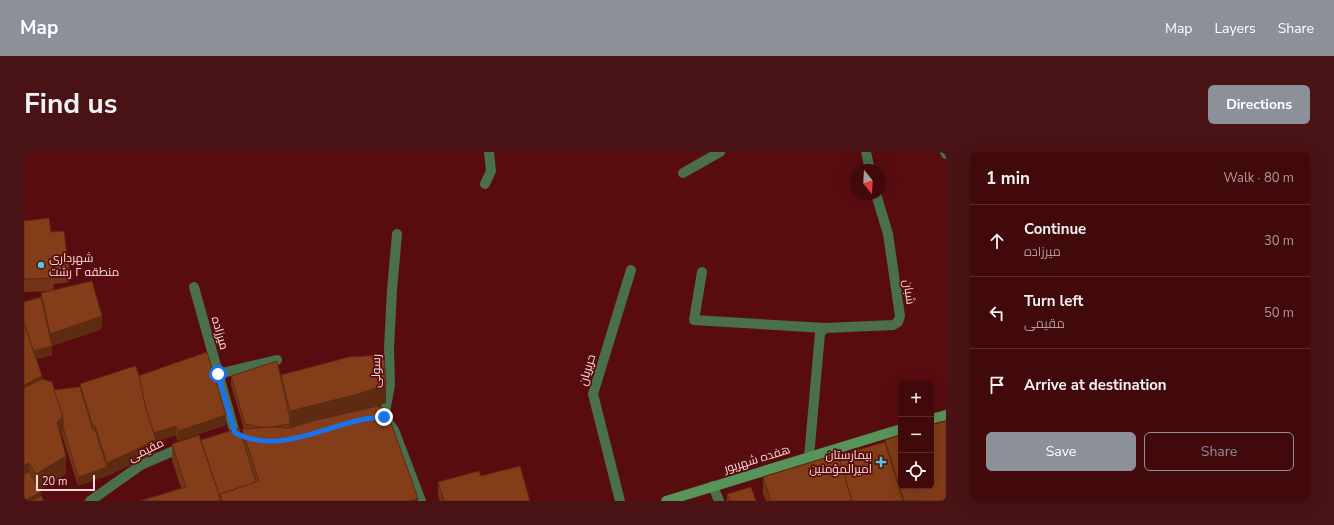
<!DOCTYPE html>
<html lang="en">
<head>
<meta charset="utf-8">
<style>
  :root { --surface:#42090b; --page:#491214; --text:#f1f3f6; --muted:#ae9a9d; --line:#5a2a2c; --accent:#8c9099 }
  body { margin:0; font-family:"Nunito Sans",Cairo,sans-serif; background:var(--page); color:var(--text) }
  .controls { position:absolute; right:12px; bottom:12px; display:grid; overflow:hidden; border-radius:6px; box-shadow:0 4px 16px #0002 }
  .controls button { width:36px; height:36px; display:grid; place-items:center; padding:0; border:0; border-bottom:1px solid var(--line); background:var(--surface); color:var(--text); font:20px sans-serif }
  .compass { position:absolute; left:826px; top:12px; width:36px; height:36px; border-radius:50%; background:var(--surface); box-shadow:0 4px 16px #0002; rotate:162deg }
  .scale { position:absolute; left:12px; bottom:10px; width:59px; box-sizing:border-box; padding-left:4px; border:2px solid #f9dcd9; border-top:0; font-size:11px; line-height:14px; white-space:nowrap; color:#f9dcd9; -webkit-text-stroke:3px #580c0f; paint-order:stroke }
  .stop { position:absolute; width:12px; height:12px; margin:-9px; border:3px solid #1a73e8; border-radius:50%; background:#fff }
  .stop.end { background:#1a73e8; border-color:#fff; box-shadow:0 1px 4px #0008 }
  .list { margin:0; padding:0; list-style:none }
  h2 { display:flex; justify-content:space-between; align-items:center; height:52px; margin:0; padding:0 16px; font-size:17px }
  h2 small { font-size:13px; font-weight:400; color:var(--muted) }
  .list li { display:grid; grid-template-columns:26px 1fr auto; gap:12px; align-items:center; box-sizing:border-box; height:72px; padding:0 16px; border-top:1px solid var(--line) }
  .list b { display:block; font-size:15px; white-space:nowrap }
  .list p { margin:0; font-size:13px; white-space:nowrap; color:var(--muted) }
  .list em { font-size:13px; font-style:normal; color:var(--muted) }
  .actions { display:flex; gap:8px; padding:12px 16px }
  .actions a { flex:1; padding:9px 0; border:1px solid var(--accent); border-radius:6px; text-align:center; font-size:14px; color:var(--accent) }
  .actions .main { background:var(--accent); color:#fff }
  .icon { flex:none; width:22px; height:22px; fill:none; stroke:currentColor; stroke-width:2; stroke-linecap:round; stroke-linejoin:round }
  .map { position:relative; flex:none; width:922px; height:349px; overflow:hidden; border-radius:6px }
  header { display:flex; align-items:center; gap:24px; box-sizing:border-box; height:56px; padding:0 20px; background:var(--accent); color:#fff }
  header strong { font-size:19px }
  nav { display:flex; gap:22px; margin-inline-start:auto; font-size:14px }
  .intro { display:flex; align-items:center; justify-content:space-between; box-sizing:border-box; height:96px; padding:0 24px }
  h1 { margin:0; font-size:28px }
  .button { padding:10px 18px; border-radius:6px; background:var(--accent); color:#fff; font-size:14px; font-weight:700 }
  main { display:flex; gap:24px; padding:0 24px }
  aside { flex:1; background:var(--surface); border-radius:6px; box-shadow:0 4px 16px #0002 }
  .map>svg:first-child { display:block }
  .lines { fill:none; stroke-linecap:round; stroke-linejoin:round }
  .street { stroke:#4a704b; stroke-width:10 }
  .secondary { stroke:#57945a; stroke-width:10 }
  .wall { fill:#713416 }
  .shaded-wall { fill:#5c2b12 }
  .building { fill:#833d19; stroke:#5c2b12 }
  .route { stroke:#1a73e8; stroke-width:5 }
  .poi-dot { fill:#52cbd8; stroke:#580c0f; stroke-width:1.5 }
  .labels { text-anchor:middle; stroke-width:3.5; stroke-linejoin:round; paint-order:stroke }
  .poi-label { font-size:12px; fill:#f9dcd9; stroke:#580c0f; text-anchor:start }
  .street-label { font-size:12px; fill:#f9dcd9; stroke:#580c0f }
</style>
</head>
<body>
<header>
<strong>Map</strong>
<nav><a>Map</a><a>Layers</a><a>Share</a></nav>
</header>
<div class="intro"><h1>Find us</h1><a class="button">Directions</a></div>
<main>
<div class="map">
<svg width="922" height="349" viewBox="0 0 922 349">
  <rect width="100%" height="100%" fill="#580c0f"/>
  <g class="lines">
    <g class="street">
      <polyline points="842,0 846,18"/>
      <polyline points="921,0 922,2"/>
      <polyline points="659,21 696,0"/>
      <polyline points="461,32 467,19 465,0"/>
      <polyline points="373,82 368,138 365,197 366,233 360,265 370,278 397,349"/>
      <polyline points="678,120 670,168 801,176"/>
      <polyline points="170,135 211,281"/>
      <polyline points="194,222 253,208"/>
      <polyline points="785,305 796,181 801,176 869,173 874,170 876,164 864,82 852,42"/>
      <polyline points="689,334 695,349"/>
      <polyline points="66,349 117,313 161,294"/>
      <polyline points="596,349 569,242 607,118"/>
    </g>
    <g class="secondary">
      <polyline points="907,267 922,263"/>
      <polyline points="642,349 877,277"/>
    </g>
  </g>
  <g class="wall">
    <polygon points="0,69 27,80 45,117 45,130 30,132 29,139 78,177 28,194 28,203 12,207 18,227 30,238 56,235 56,232 114,224 202,273 154,289 152,283 132,290 132,301 83,324 54,334 38,283 37,284 42,322 16,338 0,349 17,141 29,139 0,140"/>
    <polygon points="257,223 362,251 343,257 394,349 116,349 157,336 148,308 148,292 177,288 218,285 218,277 220,277 207,233 207,224 257,227"/>
    <polygon points="861,288 922,349 742,349 739,341 739,325 814,304 861,290"/>
    <polygon points="457,324 506,349 416,349 414,343 414,330"/>
    <polygon points="703,342 732,349 703,349"/>
  </g>
  <g class="shaded-wall">
    <polygon points="78,164 78,177 28,194 28,203 7,209 7,199 26,194 26,182"/>
    <polygon points="18,224 18,238 0,246 0,233"/>
    <polygon points="362,233 362,251 265,282 266,259"/>
    <polygon points="202,263 202,273 154,289 154,279"/>
    <polygon points="39,264 39,283 33,288 33,270"/>
    <polygon points="152,274 152,283 132,290 132,301 83,324 83,311 129,282"/>
    <polygon points="42,304 42,322 12,340 12,322"/>
    <polygon points="5,311 5,329 0,332 0,314"/>
    <polygon points="83,315 83,324 54,334 54,325"/>
    <polygon points="17,340 17,349 0,349"/>
    <polygon points="394,346 394,349 386,349"/>
  </g>
  <g class="building">
    <polygon points="25,66 27,80 40,79 45,117 30,119 29,126 0,127 0,69"/>
    <polygon points="68,129 78,164 26,182 17,141"/>
    <polygon points="17,145 28,194 9,199 0,171 0,150"/>
    <polygon points="0,171 18,224 0,233"/>
    <polygon points="183,200 202,263 154,279 152,274 130,281 122,257 114,224"/>
    <polygon points="360,203 362,233 330,243 266,259 257,223 325,205"/>
    <polygon points="253,209 266,267 265,272 248,275 242,276 221,272 207,224"/>
    <polygon points="111,214 114,220 122,257 132,288 83,311 71,274 69,275 56,232"/>
    <polygon points="18,227 28,230 39,264 33,270 42,304 12,322 5,311 0,314 0,236"/>
    <polygon points="56,235 69,278 71,278 83,315 54,325 39,275 39,264 30,238"/>
    <polygon points="354,254 362,257 394,346 386,349 198,349 196,342 235,329 218,277 250,275 266,276 289,269"/>
    <polygon points="922,269 922,349 880,349 861,288 877,283 877,334 907,334 907,273"/>
    <polygon points="215,276 232,330 196,342 196,346 177,288"/>
    <polygon points="175,283 197,349 116,349 162,335 148,292"/>
    <polygon points="861,290 879,349 828,349 814,304"/>
    <polygon points="814,302 828,349 747,349 739,325"/>
    <polygon points="496,314 506,349 420,349 414,330 455,319 457,324"/>
    <polygon points="5,320 17,340 0,349 0,322"/>
    <polygon points="727,335 732,349 706,349 703,342"/>
    <polygon points="17,344 20,349 8,349"/>
  </g>
  <g class="lines">
    <path class="route" d="M194,222l17,59c42,21 84,-4 125,-13 8,-2 16,-2 24,-3"/>
  </g>
  <g class="poi-dot">
    <circle cx="17" cy="113" r="4"/>
    <path d="M855 304h4v4h4v4h-4v4h-4v-4h-4v-4h4z"/>
  </g>
  <g class="labels">
    <g class="poi-label">
      <text x="25" y="110">شهرداری<tspan x="25" dy="14">منطقه ۲ رشت</tspan></text>
      <text x="848" y="307" text-anchor="end">بیمارستان<tspan x="848" dy="14">امیرالمؤمنین</tspan></text>
    </g>
    <g class="street-label">
      <text transform="translate(885 140) rotate(82)" y="4">شبان</text>
      <text transform="translate(196 181) rotate(74)" y="4">میرزاده</text>
      <text transform="translate(563 218) rotate(-73)" y="4">حریریان</text>
      <text transform="translate(352 219) rotate(-89)" y="4">رسولی</text>
      <text transform="translate(122 298) rotate(-26)" y="4">مقیمی</text>
      <text transform="translate(733 307) rotate(-17)" y="4">هفده شهریور</text>
    </g>
  </g>
</svg>
<div class="controls">
<button>+</button>
<button>−</button>
<button><svg class="icon" aria-label="locate" viewBox="0 0 24 24"><circle cx="12" cy="12" r="6"/><path d="M12 2v4M12 18v4M2 12h4M18 12h4"/></svg></button>
</div>
<svg class="compass" viewBox="-18 -18 36 36"><path d="M0-13l5 13h-10z" fill="#e53935"/><path d="M0 13l5-13h-10z" fill="#ae9a9d"/></svg>
<div class="scale">20 m</div>
<div class="stop" style="left:194px;top:222px"></div>
<div class="stop end" style="left:360px;top:265px"></div>
</div>
<aside>
<h2>1 min<small>Walk · 80 m</small></h2>
<ul class="list">
<li><svg class="icon" aria-label="ahead" viewBox="0 0 24 24"><path d="M12 20V5M6 11l6-6 6 6"/></svg><div><b>Continue</b><p>میرزاده</p></div><em>30 m</em></li>
<li><svg class="icon" aria-label="left" viewBox="0 0 24 24"><path d="M17 20v-9H6M10 6l-5 5 5 5"/></svg><div><b>Turn left</b><p>مقیمی</p></div><em>50 m</em></li>
<li><svg class="icon" aria-label="arrive" viewBox="0 0 24 24"><path d="M6 21V4h12l-3 4 3 4H6"/></svg><div><b>Arrive at destination</b></div></li>
</ul>
<div class="actions"><a class="main">Save</a><a>Share</a></div>
</aside>
</main>
</body>
</html>
